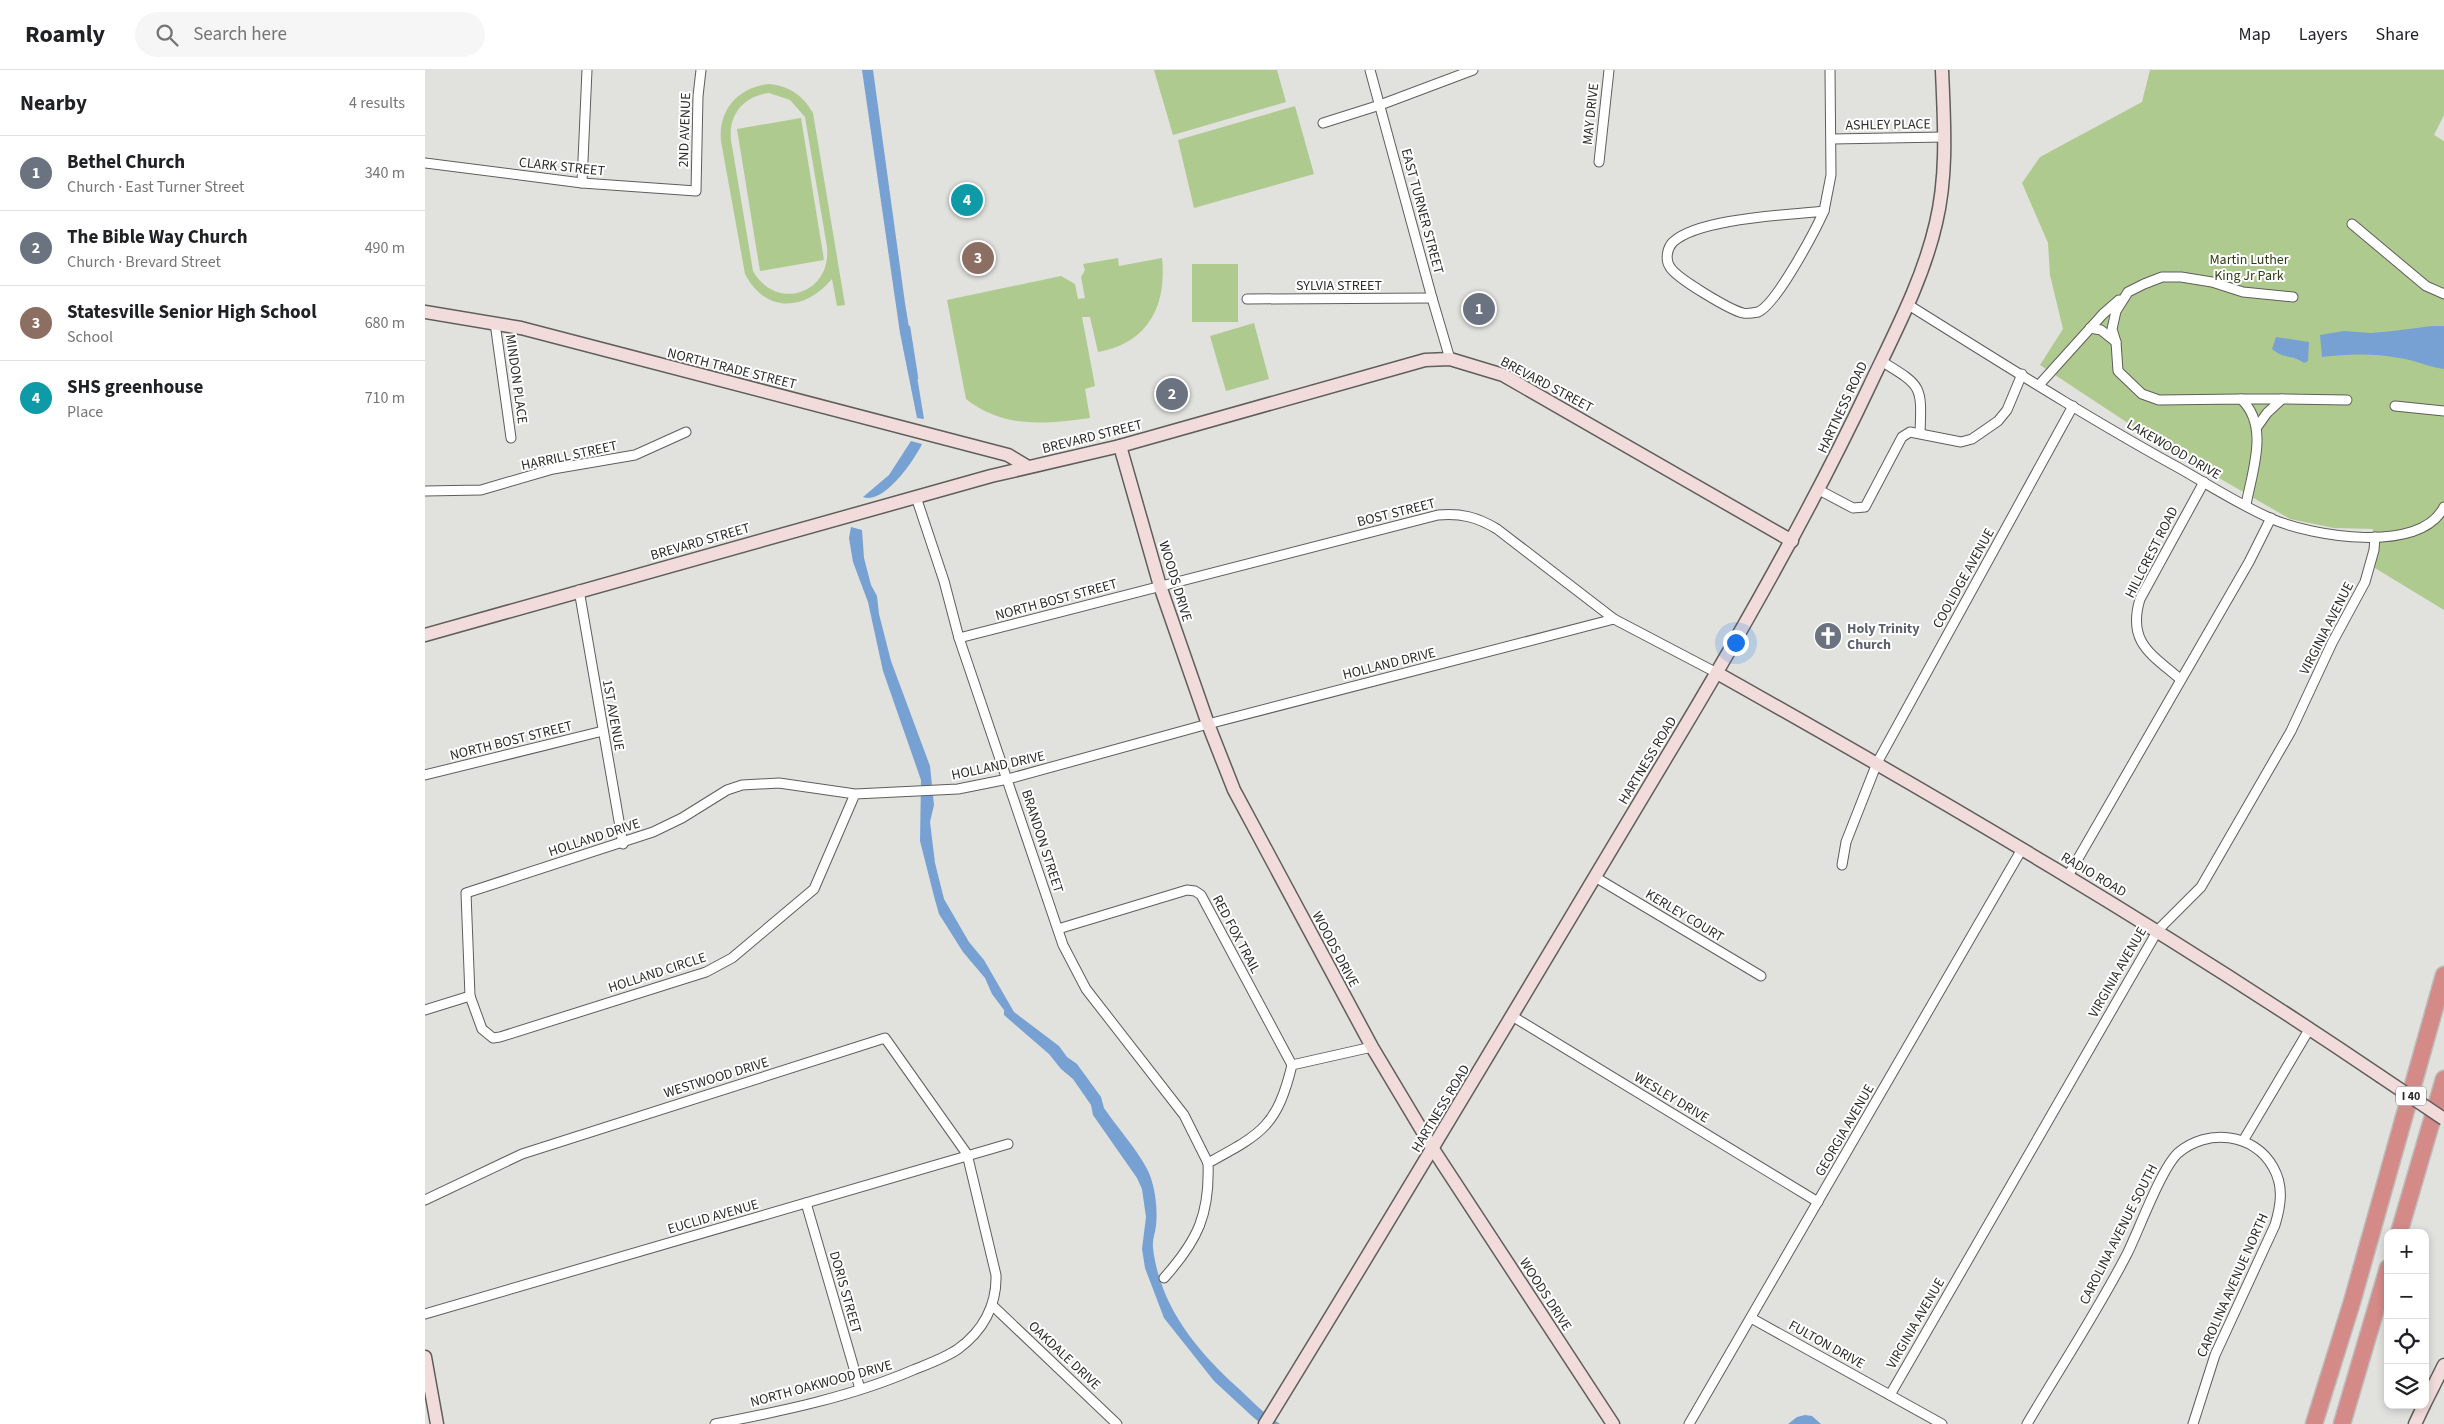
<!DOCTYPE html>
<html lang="en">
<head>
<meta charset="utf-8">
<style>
  :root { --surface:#fff; --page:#f6f6f6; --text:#202124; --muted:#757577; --line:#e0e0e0; --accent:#5c612f }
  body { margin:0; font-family:"Source Sans 3",sans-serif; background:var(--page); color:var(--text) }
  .controls { position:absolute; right:15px; bottom:15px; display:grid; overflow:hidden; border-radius:10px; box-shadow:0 2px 8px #0003 }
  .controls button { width:45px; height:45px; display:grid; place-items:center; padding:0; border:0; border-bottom:1px solid var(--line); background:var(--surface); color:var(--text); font:25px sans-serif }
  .you { position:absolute; left:1310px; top:572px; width:18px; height:18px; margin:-12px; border:4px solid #fff; border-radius:50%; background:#1a73e8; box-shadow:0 0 0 8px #1a73e833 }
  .badge { display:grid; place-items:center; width:32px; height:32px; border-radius:50%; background:var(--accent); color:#fff; font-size:16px; font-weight:700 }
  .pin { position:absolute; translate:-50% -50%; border:2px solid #fff; box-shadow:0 1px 5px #0006 }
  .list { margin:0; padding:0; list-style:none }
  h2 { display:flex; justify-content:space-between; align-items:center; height:65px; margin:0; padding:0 20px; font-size:21px }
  h2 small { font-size:16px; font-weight:400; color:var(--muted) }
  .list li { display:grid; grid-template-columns:32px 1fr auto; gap:15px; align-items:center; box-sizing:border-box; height:75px; padding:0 20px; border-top:1px solid var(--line) }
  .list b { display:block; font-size:19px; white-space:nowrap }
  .list p { margin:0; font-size:16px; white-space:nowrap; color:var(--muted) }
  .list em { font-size:16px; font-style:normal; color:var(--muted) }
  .icon { flex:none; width:28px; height:28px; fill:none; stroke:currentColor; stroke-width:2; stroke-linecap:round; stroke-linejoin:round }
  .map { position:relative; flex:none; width:2019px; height:1354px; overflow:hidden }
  header { display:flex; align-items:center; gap:30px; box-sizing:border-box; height:70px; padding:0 25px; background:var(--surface); border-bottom:1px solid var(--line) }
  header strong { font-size:24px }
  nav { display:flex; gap:28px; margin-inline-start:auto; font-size:18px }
  .search { width:350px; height:45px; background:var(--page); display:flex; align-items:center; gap:12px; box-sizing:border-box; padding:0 18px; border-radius:28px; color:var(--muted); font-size:19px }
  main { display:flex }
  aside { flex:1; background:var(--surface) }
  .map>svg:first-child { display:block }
  .green { fill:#afca8e; fill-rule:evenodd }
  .water { fill:#76a1d2 }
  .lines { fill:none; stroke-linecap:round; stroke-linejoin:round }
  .stream { stroke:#76a1d2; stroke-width:2.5 }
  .street-casing { stroke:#5f5e5c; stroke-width:11 }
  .secondary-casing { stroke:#5f5e5c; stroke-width:15 }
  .highway-casing { stroke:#bcbbbb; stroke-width:19 }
  .street { stroke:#fff; stroke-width:9 }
  .secondary { stroke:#f2dcdb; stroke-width:12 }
  .highway { stroke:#d48b88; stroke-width:16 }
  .secondary-bridge-casing { stroke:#5f5e5c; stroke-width:15; stroke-linecap:butt }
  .secondary-bridge { stroke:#f2dcdb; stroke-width:12 }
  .labels { text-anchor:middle; stroke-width:4; stroke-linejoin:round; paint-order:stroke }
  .shield { fill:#fff; stroke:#6c6b6b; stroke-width:1 }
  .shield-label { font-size:12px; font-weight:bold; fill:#2d2c2b }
  .street-label { font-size:14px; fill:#2d2c2b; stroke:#fff }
  .park-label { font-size:14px; fill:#2d3e12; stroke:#fff }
  .worship-label { font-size:14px; font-weight:bold; fill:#5b616d; stroke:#fff; text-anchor:start }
</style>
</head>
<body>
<header>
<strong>Roamly</strong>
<div class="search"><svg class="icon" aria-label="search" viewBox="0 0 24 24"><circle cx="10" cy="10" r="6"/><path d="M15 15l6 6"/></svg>Search here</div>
<nav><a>Map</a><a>Layers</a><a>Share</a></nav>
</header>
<main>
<aside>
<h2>Nearby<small>4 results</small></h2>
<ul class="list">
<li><span class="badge" style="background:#6b7280">1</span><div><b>Bethel Church</b><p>Church · East Turner Street</p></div><em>340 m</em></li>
<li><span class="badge" style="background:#6b7280">2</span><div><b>The Bible Way Church</b><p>Church · Brevard Street</p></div><em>490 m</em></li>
<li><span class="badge" style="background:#8d6e63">3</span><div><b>Statesville Senior High School</b><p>School</p></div><em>680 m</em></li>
<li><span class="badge" style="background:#0f9aa8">4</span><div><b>SHS greenhouse</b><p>Place</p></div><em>710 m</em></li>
</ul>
</aside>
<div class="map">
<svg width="2019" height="1354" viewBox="0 0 2019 1354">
  <rect width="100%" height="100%" fill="#e1e1de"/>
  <g class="green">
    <polygon points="729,0 852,0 861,32 748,65"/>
    <polygon points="1725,0 2019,0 2019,45 2009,65 2019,71 2019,540 1940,492 1947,475 1948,459 1909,458 1865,449 1730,371 1615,295 1638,259 1625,205 1623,173 1597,113 1615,87 1717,32"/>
    <path d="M344,14c20,2 34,11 44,29l32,192 -8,1 -5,-27c-27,32 -66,35 -87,-5l-24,-133c-3,-31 17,-54 48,-57zM344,23l21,7 15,17 22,130c5,47 -51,65 -74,24l-22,-131c-3,-25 13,-44 38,-47z"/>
    <polygon points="870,36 889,104 769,138 753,70"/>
    <polygon points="376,48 399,190 335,201 312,59"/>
    <path d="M693,188l1,8 43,-8c5,48 -14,85 -64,94l-8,-35h-8l13,69 -10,3 5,29c-46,6 -85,11 -124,-19l-19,-99 114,-24 14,8 3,15 7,-1 -4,-21 4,-7 -2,-6z"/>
    <rect x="767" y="194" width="46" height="58"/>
    <polygon points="829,253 844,309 801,321 785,266"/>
  </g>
  <g class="water">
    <polygon points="437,0 448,0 480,233 499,349 492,348 475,263"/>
    <path d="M2007,256h12v43c-16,-2 -29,-9 -45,-11 -24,-5 -53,-4 -77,-1l-2,-22 24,-4 27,2 22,-2z"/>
    <path d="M1851,267l33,5 -1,19 -4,2c-12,-9 -19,-3 -32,-14z"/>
    <path d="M486,371l11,3c-7,15 -38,61 -59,53l26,-22z"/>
    <path d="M426,457l11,3 2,28 7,27 6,11 2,18 12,47 39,105 4,39 -4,17 5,41 9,36 25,43 15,18 30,52 45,34 8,11 10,7 24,33 3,11c13,19 31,39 42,59 9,16 12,41 10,59 -1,7 -4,15 -3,22 7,58 43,102 84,139 15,14 26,26 43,37h-18l-8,-6 -40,-37 -50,-63 -19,-50 -3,-19 4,-32 -4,-28 -5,-11 -44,-63 -2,-10 -18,-26 -12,-10 -12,-15 -45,-39v-5l-12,-16 -7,-16 -22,-26 -24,-38 -4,-14 -15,-59 1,-61 -38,-109 -15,-69 -15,-40 -4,-24z"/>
    <polygon points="1380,1345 1387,1346 1396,1354 1363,1354 1372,1347"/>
  </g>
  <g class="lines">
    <polyline class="stream" points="484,257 492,308"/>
    <defs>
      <g id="street">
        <polyline points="945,0 1007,228 1025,289"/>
        <polyline points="898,53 955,35 1048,0"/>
        <polyline points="1407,69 1519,67"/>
        <polyline points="1174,92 1184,0"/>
        <polyline points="0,93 157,113 271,121 273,26 276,0"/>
        <polyline points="157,113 162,0"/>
        <path d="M1399,141c-9,20 -48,94 -66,101 -5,1 -11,2 -15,1 -13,-3 -67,-35 -73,-46 -5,-7 -3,-19 3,-25 26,-24 116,-27 151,-31z"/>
        <polyline points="1399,141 1406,105 1405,0"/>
        <polyline points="1927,154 2001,216 2019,224"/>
        <polyline points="822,229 1007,228"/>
        <path d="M1482,234c90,56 179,113 272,164 30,17 61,37 93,51 40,17 148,36 172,-12"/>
        <polyline points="70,253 86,368"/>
        <polyline points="1665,258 1676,260 1691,272"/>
        <path d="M1456,291c41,25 41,24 39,72"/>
        <polyline points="1614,315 1678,244 1694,230"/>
        <polyline points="1816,329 1857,329"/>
        <polyline points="1970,336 2019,341"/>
        <polyline points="1832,357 1842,343 1857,329 1922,330"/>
        <polyline points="1394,420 1428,438 1440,437 1477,367 1485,362 1536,372 1547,369 1573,351 1582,340 1597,304"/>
        <polyline points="0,421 56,420 128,399 210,385 261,362"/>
        <polyline points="491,427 519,511 534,568 638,875 661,919 759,1045 783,1093"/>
        <path d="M1821,435c6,-34 24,-79 -5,-106l-82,1 -17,-6 -24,-23 -2,-29 -4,-13 4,-18 12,-19 16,-8 18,-7h19l31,5 31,10 50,5"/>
        <polyline points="154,520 198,774"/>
        <path d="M534,568l479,-123c23,-2 39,2 59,14l117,90 103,54"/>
        <path d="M1755,609c-29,-25 -53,-37 -40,-80l64,-117"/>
        <polyline points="0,705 178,661"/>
        <polyline points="430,724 389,819 307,888 281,902 75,967 68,968 57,959 45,926 41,823 228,762 257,748 302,720 317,715 354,713 430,724 533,719 583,709 783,654 1189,549"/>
        <polyline points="1417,795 1421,772 1452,693 1648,336"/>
        <polyline points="1643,806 1824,492 1846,448"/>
        <polyline points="1170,807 1336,906"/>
        <polyline points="633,859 762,820 770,821 776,825 867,995"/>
        <polyline points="0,940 45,926"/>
        <polyline points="1087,946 1393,1132"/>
        <polyline points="1818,1071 1885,958"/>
        <path d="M0,1130l97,-46 363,-116 82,116 29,121c1,30 -13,56 -38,74 -13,9 -30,15 -45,21 -62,27 -131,41 -198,54"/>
        <polyline points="381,1133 435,1319"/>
        <path d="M739,1208c34,-38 46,-64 44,-115 53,-29 69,-36 84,-98l80,-18"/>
        <polyline points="568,1236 692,1354"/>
        <polyline points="0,1244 583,1074"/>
        <polyline points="1326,1248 1517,1354"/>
        <polyline points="1465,1325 1733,860 1776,817 1866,661 1907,573 1940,512 1949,480 1950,467"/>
        <polyline points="1264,1354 1597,779"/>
        <path d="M1602,1354c33,-56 70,-112 100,-170 12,-24 34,-85 51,-101 29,-25 76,-20 95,14 11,19 8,38 2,58l-60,130 -22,69"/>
      </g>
      <g id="secondary">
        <polyline points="0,242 96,258 583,385 603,397"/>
        <polyline points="695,376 735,516 783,654 809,720 947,977 1008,1079 1188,1354"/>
        <polyline points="0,565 566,406 695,376 1000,290 1025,289 1078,305 1367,471"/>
        <path d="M1292,603c226,127 449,258 663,403"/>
        <polyline points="0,1287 12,1354"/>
        <polyline points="2000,1333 2019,1295"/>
        <path d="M840,1354c136,-221 268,-444 401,-666 73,-121 143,-244 203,-371 25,-53 54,-107 67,-164 12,-50 8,-102 6,-153"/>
        <polyline points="1990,1354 1999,1335"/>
      </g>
      <g id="highway">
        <polyline points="1974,1163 2019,1009"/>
        <polyline points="1889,1354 1927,1232 2019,905"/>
        <polyline points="1917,1354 1963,1198"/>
      </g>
    </defs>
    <use href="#street" class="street-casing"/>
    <use href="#secondary" class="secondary-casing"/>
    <use href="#highway" class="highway-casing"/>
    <use href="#street" class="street"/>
    <use href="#secondary" class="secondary"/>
    <use href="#highway" class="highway"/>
    <defs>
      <polyline id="secondary-bridge" points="1955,1006 2019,1049"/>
    </defs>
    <use href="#secondary-bridge" class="secondary-bridge-casing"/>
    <use href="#secondary-bridge" class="secondary-bridge"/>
  </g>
  <defs>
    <symbol id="church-disc" viewBox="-11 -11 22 22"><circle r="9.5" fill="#6b7280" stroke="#fff"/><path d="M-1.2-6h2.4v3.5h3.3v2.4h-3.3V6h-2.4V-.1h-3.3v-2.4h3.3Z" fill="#fff"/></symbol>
  </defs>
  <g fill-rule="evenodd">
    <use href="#church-disc" x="1387" y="550" width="32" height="32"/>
  </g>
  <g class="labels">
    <rect class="shield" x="1971" y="1016.5" width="30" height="19" rx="4"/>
    <g class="shield-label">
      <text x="1986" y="1030">I 40</text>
    </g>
    <g class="street-label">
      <text transform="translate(1165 44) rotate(-84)" y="5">MAY DRIVE</text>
      <text transform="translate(1463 54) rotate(-1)" y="5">ASHLEY PLACE</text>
      <text transform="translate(259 60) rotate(-88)" y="5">2ND AVENUE</text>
      <text transform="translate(137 96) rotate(6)" y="5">CLARK STREET</text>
      <text transform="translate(998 141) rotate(75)" y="5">EAST TURNER STREET</text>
      <text x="914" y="220">SYLVIA STREET</text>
      <text transform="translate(307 298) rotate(14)" y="5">NORTH TRADE STREET</text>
      <text transform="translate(92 309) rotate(82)" y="5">MINDON PLACE</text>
      <text transform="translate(1122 314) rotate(28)" y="5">BREVARD STREET</text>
      <text transform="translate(1417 337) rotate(-65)" y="5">HARTNESS ROAD</text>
      <text transform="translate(667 366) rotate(-14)" y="5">BREVARD STREET</text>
      <text transform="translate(1749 379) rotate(30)" y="5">LAKEWOOD DRIVE</text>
      <text transform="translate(144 385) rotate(-12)" y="5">HARRILL STREET</text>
      <text transform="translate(971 442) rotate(-14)" y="5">BOST STREET</text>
      <text transform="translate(275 471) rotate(-16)" y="5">BREVARD STREET</text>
      <text transform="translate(1726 482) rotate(-63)" y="5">HILLCREST ROAD</text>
      <text transform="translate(1538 508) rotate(-61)" y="5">COOLIDGE AVENUE</text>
      <text transform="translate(751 511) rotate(73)" y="5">WOODS DRIVE</text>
      <text transform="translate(631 529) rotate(-15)" y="5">NORTH BOST STREET</text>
      <text transform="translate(1901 558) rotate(-63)" y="5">VIRGINIA AVENUE</text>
      <text transform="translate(964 593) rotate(-14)" y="5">HOLLAND DRIVE</text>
      <text transform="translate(189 645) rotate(80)" y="5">1ST AVENUE</text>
      <text transform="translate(86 670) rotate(-14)" y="5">NORTH BOST STREET</text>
      <text transform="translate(1222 690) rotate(-59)" y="5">HARTNESS ROAD</text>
      <text transform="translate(573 695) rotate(-12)" y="5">HOLLAND DRIVE</text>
      <text transform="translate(169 767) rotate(-18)" y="5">HOLLAND DRIVE</text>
      <text transform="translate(618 771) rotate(72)" y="5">BRANDON STREET</text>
      <text transform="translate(1669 804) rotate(31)" y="5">RADIO ROAD</text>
      <text transform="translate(1260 845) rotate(31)" y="5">KERLEY COURT</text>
      <text transform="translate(812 864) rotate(62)" y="5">RED FOX TRAIL</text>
      <text transform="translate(911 879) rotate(62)" y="5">WOODS DRIVE</text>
      <text transform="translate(232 902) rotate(-18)" y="5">HOLLAND CIRCLE</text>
      <text transform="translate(1692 902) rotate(-60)" y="5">VIRGINIA AVENUE</text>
      <text transform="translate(291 1007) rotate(-17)" y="5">WESTWOOD DRIVE</text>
      <text transform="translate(1247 1027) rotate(31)" y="5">WESLEY DRIVE</text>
      <text transform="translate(1015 1038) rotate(-59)" y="5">HARTNESS ROAD</text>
      <text transform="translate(1419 1060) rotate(-60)" y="5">GEORGIA AVENUE</text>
      <text transform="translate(288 1146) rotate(-16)" y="5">EUCLID AVENUE</text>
      <text transform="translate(1693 1164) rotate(-63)" y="5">CAROLINA AVENUE SOUTH</text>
      <text transform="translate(1807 1215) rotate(-66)" y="5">CAROLINA AVENUE NORTH</text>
      <text transform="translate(421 1222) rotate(74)" y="5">DORIS STREET</text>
      <text transform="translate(1121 1224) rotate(57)" y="5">WOODS DRIVE</text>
      <text transform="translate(1490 1253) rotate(-60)" y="5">VIRGINIA AVENUE</text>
      <text transform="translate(1402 1274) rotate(29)" y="5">FULTON DRIVE</text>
      <text transform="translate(640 1285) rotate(43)" y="5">OAKDALE DRIVE</text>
      <text transform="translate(396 1313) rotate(-15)" y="5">NORTH OAKWOOD DRIVE</text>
    </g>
    <g class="park-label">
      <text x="1824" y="194">Martin Luther<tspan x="1824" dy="16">King Jr Park</tspan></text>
    </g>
    <g class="worship-label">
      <text x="1422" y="563">Holy Trinity<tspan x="1422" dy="16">Church</tspan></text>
    </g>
  </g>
</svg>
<div class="controls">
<button>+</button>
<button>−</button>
<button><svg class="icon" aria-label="locate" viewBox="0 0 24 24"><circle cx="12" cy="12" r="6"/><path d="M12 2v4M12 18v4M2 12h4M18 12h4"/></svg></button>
<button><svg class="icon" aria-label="layers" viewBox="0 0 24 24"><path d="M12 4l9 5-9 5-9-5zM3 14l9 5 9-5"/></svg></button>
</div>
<div class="you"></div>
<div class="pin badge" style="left:1054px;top:239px;background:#6b7280">1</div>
<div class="pin badge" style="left:747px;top:324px;background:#6b7280">2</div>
<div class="pin badge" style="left:553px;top:188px;background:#8d6e63">3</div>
<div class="pin badge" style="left:542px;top:130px;background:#0f9aa8">4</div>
</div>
</main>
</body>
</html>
